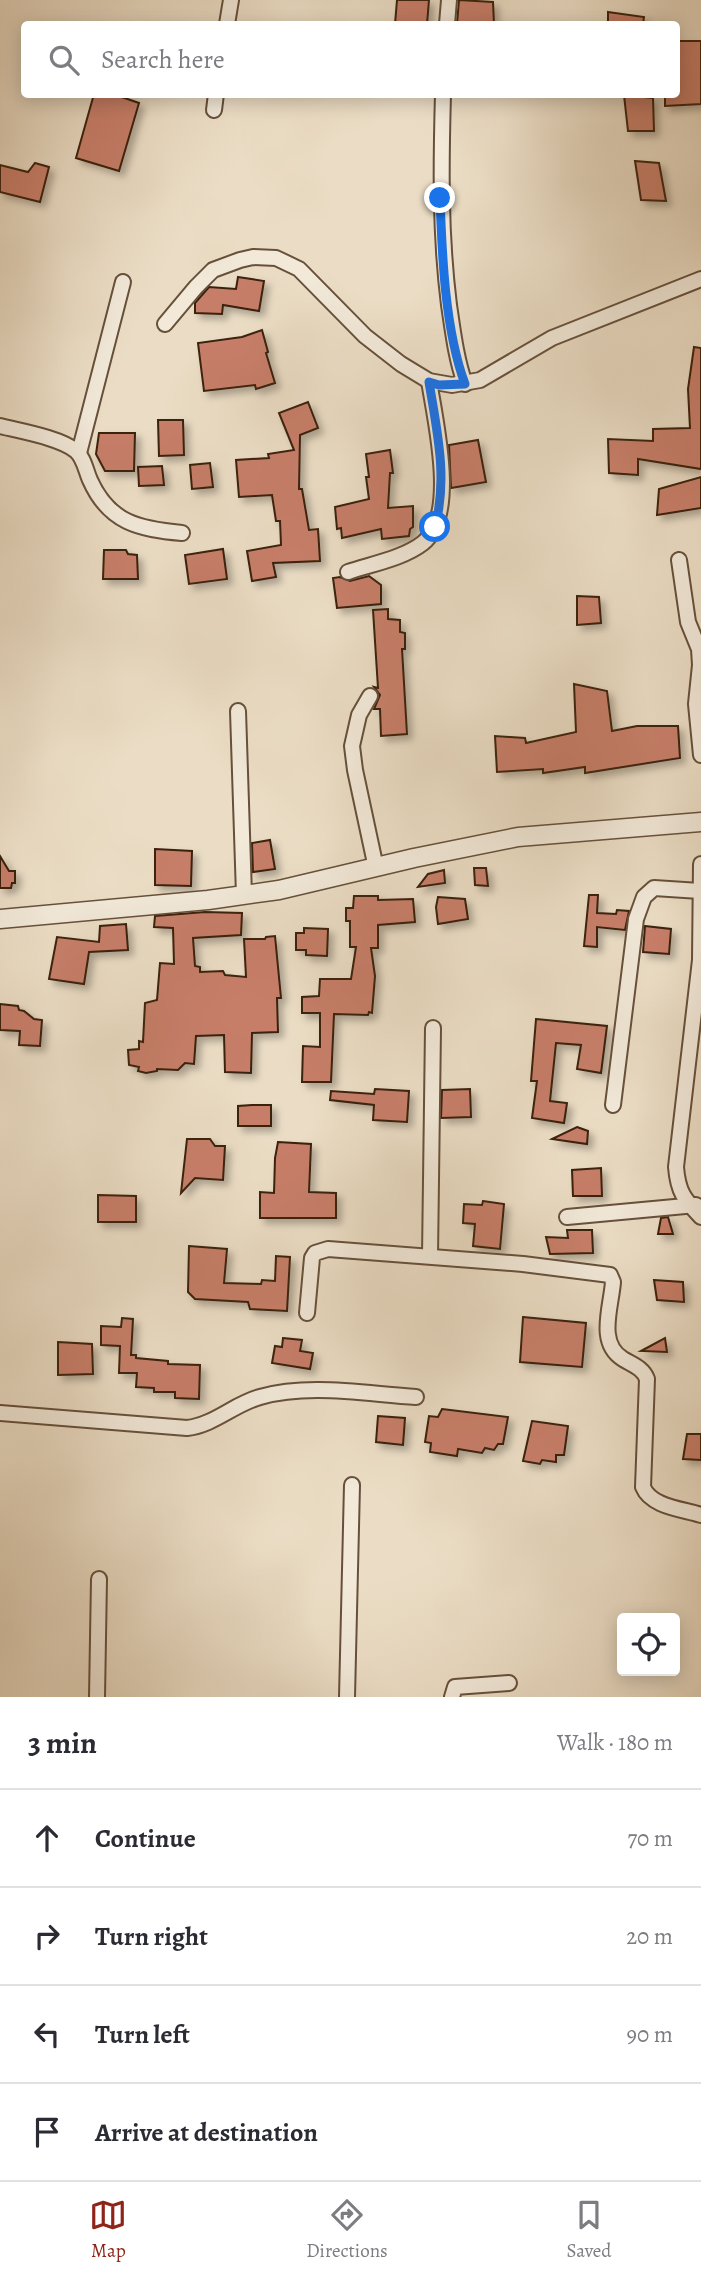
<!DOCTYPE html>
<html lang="en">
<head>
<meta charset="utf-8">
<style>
  :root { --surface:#fff; --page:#f7f7f7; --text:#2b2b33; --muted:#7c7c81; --line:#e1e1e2; --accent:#8f2418 }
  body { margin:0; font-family:Alegreya,serif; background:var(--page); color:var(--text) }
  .controls { position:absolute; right:21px; bottom:21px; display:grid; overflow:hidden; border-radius:7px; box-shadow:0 4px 18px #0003 }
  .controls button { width:63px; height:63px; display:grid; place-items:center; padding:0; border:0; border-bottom:2px solid var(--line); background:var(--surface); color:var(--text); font:35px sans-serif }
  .stop { position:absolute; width:21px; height:21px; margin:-16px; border:5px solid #1a73e8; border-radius:50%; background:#fff }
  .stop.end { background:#1a73e8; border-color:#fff; box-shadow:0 2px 7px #0008 }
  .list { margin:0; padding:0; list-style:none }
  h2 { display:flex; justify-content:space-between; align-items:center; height:91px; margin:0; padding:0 28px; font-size:30px }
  h2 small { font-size:23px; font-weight:400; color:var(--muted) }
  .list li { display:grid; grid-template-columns:46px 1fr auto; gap:21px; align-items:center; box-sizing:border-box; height:98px; padding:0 28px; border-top:2px solid var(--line) }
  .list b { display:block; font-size:26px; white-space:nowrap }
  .list em { font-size:23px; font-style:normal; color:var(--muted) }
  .icon { flex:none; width:38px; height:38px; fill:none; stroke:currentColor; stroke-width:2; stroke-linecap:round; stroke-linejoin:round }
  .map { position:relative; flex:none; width:701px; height:1697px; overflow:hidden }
  .search { position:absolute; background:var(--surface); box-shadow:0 4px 18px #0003; left:21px; right:21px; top:21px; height:77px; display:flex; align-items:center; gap:18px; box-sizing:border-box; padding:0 24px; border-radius:7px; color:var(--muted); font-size:26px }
  .sheet { height:483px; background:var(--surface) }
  nav { display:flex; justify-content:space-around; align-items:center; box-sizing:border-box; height:98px; border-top:2px solid var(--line); background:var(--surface); font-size:19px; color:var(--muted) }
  nav a { display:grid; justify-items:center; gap:4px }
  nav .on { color:var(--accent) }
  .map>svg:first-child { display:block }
  .building { fill:#c77e69; stroke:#3b210d; stroke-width:2; filter:url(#shadow) }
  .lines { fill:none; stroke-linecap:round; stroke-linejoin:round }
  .minor-casing { stroke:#67503b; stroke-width:18 }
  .tertiary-casing { stroke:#67503b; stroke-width:21 }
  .minor { stroke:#f2e9d9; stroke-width:14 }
  .tertiary { stroke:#f2e9d9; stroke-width:18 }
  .route { stroke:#1a73e8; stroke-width:9 }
</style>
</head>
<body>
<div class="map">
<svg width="701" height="1697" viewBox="0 0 701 1697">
  <defs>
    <filter id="shadow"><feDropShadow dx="5" dy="5" stdDeviation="3.5" flood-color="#0004"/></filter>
  </defs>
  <rect width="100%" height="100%" fill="#ebddc5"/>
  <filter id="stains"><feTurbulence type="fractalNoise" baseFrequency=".00286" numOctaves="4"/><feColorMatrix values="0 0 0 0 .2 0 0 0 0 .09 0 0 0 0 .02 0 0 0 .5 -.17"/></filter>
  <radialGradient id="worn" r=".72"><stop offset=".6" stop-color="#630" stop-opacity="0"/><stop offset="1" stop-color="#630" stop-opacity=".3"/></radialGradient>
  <g class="building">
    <polygon points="397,0 429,0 427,24 395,24"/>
    <polygon points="459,0 493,2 494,24 457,24"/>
    <polygon points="608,12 644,17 643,24 608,24"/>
    <polygon points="676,41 701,41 701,104 665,106 665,94 676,94"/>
    <polygon points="94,94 113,94 139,103 119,171 76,158"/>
    <polygon points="624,95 653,98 654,131 628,131"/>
    <polygon points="635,161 659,163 666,201 641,200"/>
    <polygon points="35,163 49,167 40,202 0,192 0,165 28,172"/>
    <polygon points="238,277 264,281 259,311 223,305 222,314 195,313 195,303 209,287 236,289"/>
    <polygon points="262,330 268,352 266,353 275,383 256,389 255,385 204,391 198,343 242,337"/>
    <polygon points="694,347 701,348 701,469 638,459 638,475 609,473 608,439 653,441 653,429 690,428 688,389"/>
    <polygon points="308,402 318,428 300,435 299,489 302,489 309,530 318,529 320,561 273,563 276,577 252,581 247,551 281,545 280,521 276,521 272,495 239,497 236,460 269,458 268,454 294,450 279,413"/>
    <polygon points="158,420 183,420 184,455 159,456"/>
    <polygon points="99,433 135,433 134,471 105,471 96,454"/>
    <polygon points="478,440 486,482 451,488 449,445"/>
    <polygon points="390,450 393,473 390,473 388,508 413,506 413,527 410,529 409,536 382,539 381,529 342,538 341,528 337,529 335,507 369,499 366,477 369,477 366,454"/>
    <polygon points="210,463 213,487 192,489 190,465"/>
    <polygon points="162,466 164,485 139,486 138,467"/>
    <polygon points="701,477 701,508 657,515 659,489"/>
    <polygon points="223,549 227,579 189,584 185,555"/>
    <polygon points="104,550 126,550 128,554 137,555 138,579 103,579"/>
    <polygon points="369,576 381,585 381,604 337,608 333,578 340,577 350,581"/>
    <polygon points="577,596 599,597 601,623 577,625"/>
    <polygon points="388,609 388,619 400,620 400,632 405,633 405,649 402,649 407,734 381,736 380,709 374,709 380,695 374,687 378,688 373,610"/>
    <polygon points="574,684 607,691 612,731 637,726 678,726 680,758 585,773 585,767 543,773 543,769 497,772 495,736 525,738 526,743 576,732"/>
    <polygon points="270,840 275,869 253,872 252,843"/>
    <polygon points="155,849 192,851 191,886 155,885"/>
    <polygon points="0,856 9,871 15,871 15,883 12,883 11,888 0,888"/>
    <polygon points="474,868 486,868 488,886 475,885"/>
    <polygon points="444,870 445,883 418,887 428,874"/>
    <polygon points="589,895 598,895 597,913 616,914 617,910 629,911 625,930 597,927 597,947 584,946"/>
    <polygon points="354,896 378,896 378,900 413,899 415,922 378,925 378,948 371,948 375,976 372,1013 369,1012 368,1015 334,1014 331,1082 302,1082 303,1046 320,1047 320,1013 302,1013 302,997 319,996 320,979 351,979 356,947 350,947 350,921 346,921 346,908 353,908"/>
    <polygon points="438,897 465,899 468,919 438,924 436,907"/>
    <polygon points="205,912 242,913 241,935 193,938 195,966 200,967 200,972 223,971 225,975 246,977 244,939 265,939 266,937 275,936 281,998 277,998 278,1032 252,1033 251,1073 225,1072 224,1035 196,1036 194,1064 185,1063 178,1070 157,1069 157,1071 146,1073 138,1071 139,1067 129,1065 128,1050 139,1049 139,1041 143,1042 145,1003 157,1000 160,963 174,964 173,928 154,927 155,916"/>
    <polygon points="126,924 128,950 89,952 84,984 49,979 57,937 99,942 100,926"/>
    <polygon points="645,926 671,929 669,954 643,952"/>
    <polygon points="304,928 328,929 327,956 306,955 306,950 296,950 296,933 304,933"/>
    <polygon points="0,1004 18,1006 19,1010 24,1011 34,1019 42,1020 40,1046 19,1045 20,1031 0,1030"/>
    <polygon points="536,1019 607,1026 601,1073 577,1069 581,1045 556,1043 550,1101 567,1103 564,1123 532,1118 537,1081 531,1081"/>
    <polygon points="375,1089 409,1091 407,1122 373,1120 374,1105 330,1100 331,1091 374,1094"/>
    <polygon points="470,1089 471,1117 441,1118 442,1090"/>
    <polygon points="252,1105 271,1105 271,1126 238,1126 238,1106"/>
    <polygon points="577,1127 588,1131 587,1144 552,1139"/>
    <polygon points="187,1139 210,1139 215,1146 225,1146 223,1180 195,1178 181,1193"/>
    <polygon points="278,1142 311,1144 309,1192 336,1193 336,1218 260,1218 260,1192 274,1193 275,1158"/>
    <polygon points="601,1168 602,1196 573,1196 572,1170"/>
    <polygon points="98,1195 136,1196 136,1222 98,1222"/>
    <polygon points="483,1201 504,1204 500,1249 473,1246 475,1224 463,1223 464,1204 482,1205"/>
    <polygon points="668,1217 673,1234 658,1234 661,1218"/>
    <polygon points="567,1230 592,1230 593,1253 550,1254 546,1237 568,1238"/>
    <polygon points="189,1246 227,1249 224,1283 261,1284 262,1280 275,1281 276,1256 290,1257 287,1311 250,1309 248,1302 195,1299 188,1292"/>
    <polygon points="654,1280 683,1282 684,1302 657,1300"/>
    <polygon points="523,1317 586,1323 582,1367 520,1362"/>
    <polygon points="122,1318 133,1319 131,1355 136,1355 136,1358 168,1361 168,1364 200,1365 199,1399 175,1398 175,1392 154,1392 154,1388 136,1387 137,1373 119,1373 120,1346 101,1345 101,1326 121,1327"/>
    <polygon points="283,1338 302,1340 300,1351 313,1353 310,1369 272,1363 275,1346 282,1347"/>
    <polygon points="665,1338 667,1352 641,1351"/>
    <polygon points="58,1342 92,1344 93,1374 58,1375"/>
    <polygon points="442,1409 508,1417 503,1444 498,1444 494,1450 485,1448 482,1453 458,1449 457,1456 430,1452 431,1443 425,1442 429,1416 438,1417"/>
    <polygon points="378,1416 405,1418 403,1445 376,1442"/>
    <polygon points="532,1421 568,1426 564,1455 556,1455 556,1462 542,1460 540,1464 523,1461"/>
    <polygon points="687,1434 701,1434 701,1460 683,1459"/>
  </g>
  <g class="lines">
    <defs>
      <g id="minor">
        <polyline points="227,24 231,0"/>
        <polyline points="447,24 449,0"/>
        <path d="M443,94c-2,72 -3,139 6,211 4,27 7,53 16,79"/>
        <polyline points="214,110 216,94"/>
        <polyline points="165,324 196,287 213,270 240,260 253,257 276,258 299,269 365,336 401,364 429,381 452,385 480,380 552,338 701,279"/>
        <path d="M0,426c20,5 61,12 76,25 8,7 10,20 14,29 19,43 49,49 92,53"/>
        <polyline points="79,453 123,282"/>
        <polyline points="679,560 688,622 699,649 700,665 696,704 701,755"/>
        <path d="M348,572c24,-8 56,-14 75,-29 35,-28 12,-123 6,-162"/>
        <polyline points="370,696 359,715 352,746 355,770 376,868"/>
        <polyline points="238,711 244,895"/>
        <path d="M701,864l-1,96 -24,207c2,25 8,32 25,50"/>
        <polyline points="613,1105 636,919 644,897 654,888 700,891"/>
        <polyline points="567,1217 696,1205"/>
        <polyline points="430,1256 433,1028"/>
        <path d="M307,1313l5,-55 3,-5 13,-4 195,15 87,11 3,7c-2,26 -16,61 10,77 10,6 20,9 24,20l-4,108c8,20 40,22 58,28"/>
        <path d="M0,1413l187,15c27,-3 47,-24 73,-31 49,-14 106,-3 156,0"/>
        <polyline points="97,1697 99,1579"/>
        <polyline points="347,1697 352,1485"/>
        <polyline points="452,1697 455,1687 509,1683"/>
      </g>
      <polyline id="tertiary" points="0,919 208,900 279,890 414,858 518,837 701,822"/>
    </defs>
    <use href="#minor" class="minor-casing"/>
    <use href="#tertiary" class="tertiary-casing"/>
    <use href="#minor" class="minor"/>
    <use href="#tertiary" class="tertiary"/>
  </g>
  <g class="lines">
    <path class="route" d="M435,527c13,-49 2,-96 -6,-145l10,3 26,-1c-20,-54 -23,-129 -25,-186"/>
  </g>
  <rect width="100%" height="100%" filter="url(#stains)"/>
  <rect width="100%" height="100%" fill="url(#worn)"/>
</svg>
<div class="controls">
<button><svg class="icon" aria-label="locate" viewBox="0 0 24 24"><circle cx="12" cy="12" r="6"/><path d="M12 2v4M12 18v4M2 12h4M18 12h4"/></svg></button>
</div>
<div class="stop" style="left:435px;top:527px"></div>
<div class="stop end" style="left:440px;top:198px"></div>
<div class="search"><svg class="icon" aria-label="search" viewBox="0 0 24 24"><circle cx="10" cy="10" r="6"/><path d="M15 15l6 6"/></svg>Search here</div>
</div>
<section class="sheet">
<h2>3 min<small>Walk · 180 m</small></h2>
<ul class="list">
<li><svg class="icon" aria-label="ahead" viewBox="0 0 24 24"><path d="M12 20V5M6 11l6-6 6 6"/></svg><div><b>Continue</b></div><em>70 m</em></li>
<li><svg class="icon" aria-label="right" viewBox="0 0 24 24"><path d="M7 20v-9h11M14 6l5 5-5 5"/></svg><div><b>Turn right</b></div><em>20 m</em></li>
<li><svg class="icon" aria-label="left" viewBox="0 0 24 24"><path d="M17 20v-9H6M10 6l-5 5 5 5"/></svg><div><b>Turn left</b></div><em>90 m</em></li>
<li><svg class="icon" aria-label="arrive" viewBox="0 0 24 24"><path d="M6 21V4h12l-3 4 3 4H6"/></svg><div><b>Arrive at destination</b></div></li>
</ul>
</section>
<nav>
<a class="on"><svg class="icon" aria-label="map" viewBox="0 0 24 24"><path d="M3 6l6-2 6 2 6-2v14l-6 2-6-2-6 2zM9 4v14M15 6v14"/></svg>Map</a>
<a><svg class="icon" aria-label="directions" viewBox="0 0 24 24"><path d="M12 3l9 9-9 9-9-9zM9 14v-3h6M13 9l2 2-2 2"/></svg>Directions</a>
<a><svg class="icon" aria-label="saved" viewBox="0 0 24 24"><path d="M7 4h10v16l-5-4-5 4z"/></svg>Saved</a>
</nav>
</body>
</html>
